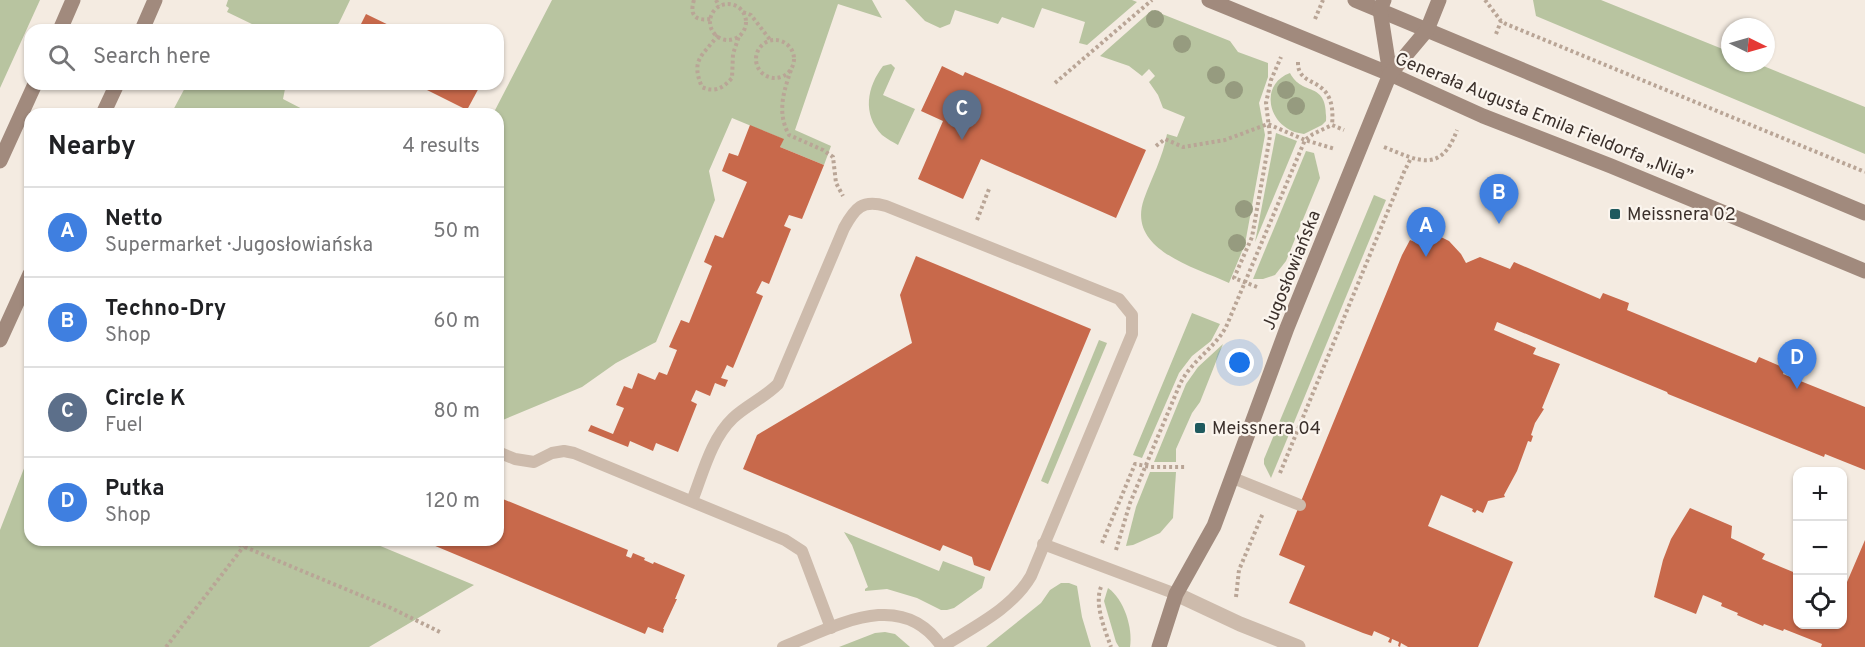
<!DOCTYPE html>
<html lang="en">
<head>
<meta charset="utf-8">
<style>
  :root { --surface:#fff; --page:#f2f2f2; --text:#202124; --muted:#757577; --line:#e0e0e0; --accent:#7c3aed }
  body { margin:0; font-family:Overpass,sans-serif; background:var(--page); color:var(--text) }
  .controls { position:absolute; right:18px; bottom:18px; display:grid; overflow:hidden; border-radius:12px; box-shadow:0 2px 4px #0004 }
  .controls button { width:54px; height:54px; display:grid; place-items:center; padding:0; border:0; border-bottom:2px solid var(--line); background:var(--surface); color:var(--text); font:30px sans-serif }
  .compass { position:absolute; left:1721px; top:18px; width:54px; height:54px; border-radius:50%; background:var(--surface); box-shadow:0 2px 4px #0004; rotate:95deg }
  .you { position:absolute; left:1240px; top:363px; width:21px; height:21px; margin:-15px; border:4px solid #fff; border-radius:50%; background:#1a73e8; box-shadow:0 0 0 9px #1a73e833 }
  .badge { display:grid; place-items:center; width:39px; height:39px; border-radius:50%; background:var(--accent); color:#fff; font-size:20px; font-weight:700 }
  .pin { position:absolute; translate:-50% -50px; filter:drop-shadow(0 2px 3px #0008) }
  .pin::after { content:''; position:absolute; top:32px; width:21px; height:18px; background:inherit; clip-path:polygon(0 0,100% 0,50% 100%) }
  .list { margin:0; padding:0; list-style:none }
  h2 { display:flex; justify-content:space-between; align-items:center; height:78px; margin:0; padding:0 24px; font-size:26px }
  h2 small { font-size:20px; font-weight:400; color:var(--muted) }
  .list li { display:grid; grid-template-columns:39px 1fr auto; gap:18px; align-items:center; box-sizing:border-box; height:90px; padding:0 24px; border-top:2px solid var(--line) }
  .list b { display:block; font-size:22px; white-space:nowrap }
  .list p { margin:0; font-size:20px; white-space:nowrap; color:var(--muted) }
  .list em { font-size:20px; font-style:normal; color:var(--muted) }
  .icon { flex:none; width:33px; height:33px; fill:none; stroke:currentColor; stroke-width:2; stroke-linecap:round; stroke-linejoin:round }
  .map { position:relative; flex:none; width:1865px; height:647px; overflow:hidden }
  .search { position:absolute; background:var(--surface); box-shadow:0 2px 4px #0004; left:24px; top:24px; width:480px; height:66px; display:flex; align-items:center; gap:15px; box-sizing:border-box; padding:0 21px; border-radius:18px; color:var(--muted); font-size:22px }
  .panel { position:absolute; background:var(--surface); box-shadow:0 2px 4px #0004; left:24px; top:108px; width:480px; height:438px; border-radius:18px }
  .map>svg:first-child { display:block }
  .green { fill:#b8c4a0 }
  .building { fill:#c8694b }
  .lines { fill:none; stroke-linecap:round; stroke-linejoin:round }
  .path { stroke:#b9a596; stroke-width:4; stroke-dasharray:3 3; stroke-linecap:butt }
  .lane { stroke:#cdbbac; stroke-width:12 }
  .street { stroke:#cdbbac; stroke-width:15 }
  .secondary { stroke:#a18a7d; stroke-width:15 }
  .tree { fill:#969b7f }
  .poi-dot { fill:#1f5a5e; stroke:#fbf5ee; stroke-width:2 }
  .labels { text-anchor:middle; stroke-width:4.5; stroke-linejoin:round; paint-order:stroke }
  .street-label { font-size:18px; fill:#3b302b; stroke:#fbf5ee }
  .poi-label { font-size:18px; fill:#3b302b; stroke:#fbf5ee; text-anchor:start }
</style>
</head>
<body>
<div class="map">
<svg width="1865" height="647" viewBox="0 0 1865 647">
  <rect width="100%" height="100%" fill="#f4ebe1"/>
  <g class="green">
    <polygon points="0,0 40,0 0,88"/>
    <polygon points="228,0 350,0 339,23 332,30 264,30 227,12 229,8 226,6"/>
    <polygon points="552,0 872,0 882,18 838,4 795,130 831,146 824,165 780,147 783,139 732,118 709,171 715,200 656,342 616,363 582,387 498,422 498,114 493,114"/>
    <polygon points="905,0 1132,0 1137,2 1087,45 1079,43 1085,22 1042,8 1034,28 1002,17 998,24 955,10 950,24 940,28 925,21"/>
    <polygon points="1533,0 1601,0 1730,52 1730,63 1756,63 1865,107 1865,154 1536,16"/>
    <path d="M1152,10l78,31 8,11 30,11v14l-9,26 6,32 -20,109 -16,39c-34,-16 -103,-33 -85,-84 8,-22 19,-42 23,-65l10,3 8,-20 -22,-9 -5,-13 -9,-13 6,-6 -6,-7 -7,7 -13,-10 -29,-10z"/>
    <path d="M891,64l4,4 -12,27 32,14 -17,36c-5,-3 -11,-6 -16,-10 -20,-21 -15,-48 1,-69z"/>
    <path d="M1290,73c13,25 38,6 36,48l-4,4 -18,9c-35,-3 -47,-49 -14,-61z"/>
    <polygon points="187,84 286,84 283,99 310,113 171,114"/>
    <polygon points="1276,133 1297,141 1255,242"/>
    <polygon points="1306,151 1314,153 1320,178 1286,261 1275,275 1263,279 1253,279"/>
    <polygon points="1374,195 1386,200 1271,478 1264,464 1264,459"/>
    <polygon points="1192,313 1220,324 1211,341 1192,356 1179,373 1142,458 1133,455"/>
    <polygon points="1099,340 1107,343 1048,484 1041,481"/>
    <polygon points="1223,344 1200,402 1192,413 1176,449 1176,462 1154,462 1186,384 1198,367"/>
    <polygon points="30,453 30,540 366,540 474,585 369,647 0,647 0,530"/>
    <polygon points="1150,472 1176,472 1173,518 1160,533 1133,545 1126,546 1136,507"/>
    <polygon points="844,532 939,571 943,561 985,577 982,588 954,608 947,610 941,610 917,598 887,589 865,591 865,589 868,587 852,545"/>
    <polygon points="1061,583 1069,583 1077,586 1082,617 1091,647 986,647 1041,603 1050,590"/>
    <path d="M1108,588c16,11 25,40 22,59h-11l-3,-5 -12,-41z"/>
    <polygon points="885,632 895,634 910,647 839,647 875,633"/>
  </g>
  <g class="building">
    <polygon points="366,14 399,30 358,30"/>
    <polygon points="942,66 963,76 965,72 1146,150 1116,218 981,159 963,199 918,179 943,121 921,111"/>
    <polygon points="415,84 481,84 467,110"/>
    <polygon points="750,125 784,139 780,147 824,165 802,219 789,215 784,226 791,229 769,284 762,281 756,293 763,296 733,368 727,365 721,378 728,380 725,387 715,383 710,396 696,390 691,401 697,404 678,452 656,443 653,451 630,441 628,447 588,431 591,425 613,434 624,408 616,405 624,386 632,389 638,373 655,380 659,372 667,375 677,350 669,347 681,320 689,323 712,266 704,262 715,235 723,238 747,182 722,171 729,153 738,156"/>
    <polygon points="1422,232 1435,234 1449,241 1461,254 1466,263 1480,257 1510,269 1514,262 1600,299 1603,293 1629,303 1627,310 1756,363 1759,357 1785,368 1783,374 1865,407 1865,470 1825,454 1824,457 1668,394 1667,392 1497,322 1494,330 1536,348 1533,354 1560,364 1542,408 1544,409 1535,423 1531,435 1533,436 1531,442 1528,441 1517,471 1504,495 1505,497 1488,501 1483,513 1477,510 1475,513 1472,511 1473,509 1441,495 1428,526 1513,562 1478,647 1408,647 1401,643 1400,647 1398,646 1399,642 1392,639 1391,643 1388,642 1390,638 1374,631 1372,636 1363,633 1289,603 1305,566 1279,555 1402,255 1410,240 1415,242 1418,234"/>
    <polygon points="916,256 1091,329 990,571 974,565 972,557 943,545 940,551 743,469 757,435 912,343 900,295"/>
    <polygon points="498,497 628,550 626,556 631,558 633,553 645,558 644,560 653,564 654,562 685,575 675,599 677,599 663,629 664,629 663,633 648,627 645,634 421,540 498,540"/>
    <polygon points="1690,508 1732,526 1731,538 1765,554 1762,559 1798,574 1798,624 1842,624 1842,589 1844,589 1865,540 1865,647 1821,647 1822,644 1784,629 1783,631 1764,624 1763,626 1737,615 1738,613 1721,606 1722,603 1703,595 1696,614 1654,597 1663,560 1671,539"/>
  </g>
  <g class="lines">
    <g class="path">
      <path d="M694,0c-5,16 2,21 17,19"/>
      <polyline points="716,0 719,6"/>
      <polyline points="1485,0 1501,21 1506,24 1865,172"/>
      <circle cx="728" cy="22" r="18"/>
      <polyline points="743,12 751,15 771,41"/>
      <polyline points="1315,19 1323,0"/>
      <polyline points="1496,34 1501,21"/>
      <path d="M718,35c-15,21 -28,24 -16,52 13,6 21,1 30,-9l1,-24 6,-18"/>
      <circle cx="775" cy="59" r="19"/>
      <path d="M1298,62c-1,29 39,10 34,63"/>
      <path d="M791,70c-8,23 -14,43 -2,65l34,15 10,7 3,26 7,13"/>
      <polyline points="1055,83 1152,0"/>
      <polyline points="1156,146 1165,139 1183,147 1225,140 1268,124 1305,140 1335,149"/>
      <path d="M1384,147c35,14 57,27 73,-17"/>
      <polyline points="977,220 989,189"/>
      <polyline points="1257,287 1234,278 1252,237 1270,136 1266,103 1271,80 1281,57"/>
      <polyline points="1280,473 1404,172 1411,158"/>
      <polyline points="228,540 391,608 440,632"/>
      <polyline points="1102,543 1135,464 1151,467 1186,467"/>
      <path d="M1116,550l14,-47 50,-119c11,-23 34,-35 46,-57l79,-187 8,-6 19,-9 12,5"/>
      <path d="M1101,587c-7,17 4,43 10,60"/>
      <polyline points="1236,597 1239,570 1263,513"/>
      <polyline points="166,647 244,546"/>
    </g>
    <g class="lane">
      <polyline points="498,452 515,459 534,462 552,453 564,451 574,453 785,540 802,551 831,628"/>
      <polyline points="1233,478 1300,505"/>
      <path d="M692,501c11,-28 19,-62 41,-83 14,-13 31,-20 45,-34l66,-156c11,-20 18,-29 42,-22l233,93 13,16v19l-101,242c-19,33 -58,51 -89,71"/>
      <polyline points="1043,544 1176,594"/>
      <path d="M783,647c52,-20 118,-61 159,0"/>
    </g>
    <polyline class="street" points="1176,594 1240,624 1298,647"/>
    <g class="secondary">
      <polyline points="1209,0 1390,74 1483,116 1611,166 1865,271"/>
      <polyline points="1355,0 1865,213"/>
      <polyline points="1384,0 1380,10 1390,74"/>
      <polyline points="60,30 73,0"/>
      <polyline points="142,30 155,0"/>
      <polyline points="103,114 117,84"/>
      <polyline points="0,161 35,84"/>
      <polyline points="0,340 30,274"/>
      <polyline points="1159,647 1176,594 1214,526 1287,328 1390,74 1427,30 1439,0"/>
    </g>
  </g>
  <g class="tree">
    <circle cx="1155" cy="19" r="9"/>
    <circle cx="1182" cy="44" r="9"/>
    <circle cx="1216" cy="75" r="9"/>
    <circle cx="1234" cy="90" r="9"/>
    <circle cx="1286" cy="90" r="9"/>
    <circle cx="1296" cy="106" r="9"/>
    <circle cx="1244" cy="209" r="9"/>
    <circle cx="1237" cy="243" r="9"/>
  </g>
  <g class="poi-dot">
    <rect x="1609" y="208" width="12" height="12" rx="3"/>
    <rect x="1194" y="422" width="12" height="12" rx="3"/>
  </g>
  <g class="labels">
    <g class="street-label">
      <text transform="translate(1544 117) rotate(22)" y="6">Generała Augusta Emila Fieldorfa „Nila”</text>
      <text transform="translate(1291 270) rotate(-68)" y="6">Jugosłowiańska</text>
    </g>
    <g class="poi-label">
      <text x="1627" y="220">Meissnera 02</text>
      <text x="1212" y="434">Meissnera 04</text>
    </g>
  </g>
</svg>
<div class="controls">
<button>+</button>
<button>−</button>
<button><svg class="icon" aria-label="locate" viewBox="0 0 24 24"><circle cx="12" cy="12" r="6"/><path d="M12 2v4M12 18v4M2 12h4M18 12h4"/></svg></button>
</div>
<svg class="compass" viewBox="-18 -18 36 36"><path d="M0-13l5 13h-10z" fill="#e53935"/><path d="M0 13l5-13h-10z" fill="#757577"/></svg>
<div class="you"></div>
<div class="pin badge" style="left:1426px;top:257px;background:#3f7fe0">A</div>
<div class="pin badge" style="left:1499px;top:224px;background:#3f7fe0">B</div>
<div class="pin badge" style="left:962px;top:140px;background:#5c6f8a">C</div>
<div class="pin badge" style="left:1797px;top:389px;background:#3f7fe0">D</div>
<div class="search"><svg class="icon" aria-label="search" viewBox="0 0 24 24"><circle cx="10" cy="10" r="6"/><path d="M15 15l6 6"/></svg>Search here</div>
<section class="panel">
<h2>Nearby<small>4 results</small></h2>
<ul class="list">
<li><span class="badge" style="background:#3f7fe0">A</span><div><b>Netto</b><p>Supermarket · Jugosłowiańska</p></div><em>50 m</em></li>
<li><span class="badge" style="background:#3f7fe0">B</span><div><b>Techno-Dry</b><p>Shop</p></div><em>60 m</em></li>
<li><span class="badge" style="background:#5c6f8a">C</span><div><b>Circle K</b><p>Fuel</p></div><em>80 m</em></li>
<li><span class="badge" style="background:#3f7fe0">D</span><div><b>Putka</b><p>Shop</p></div><em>120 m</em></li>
</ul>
</section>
</div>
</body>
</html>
